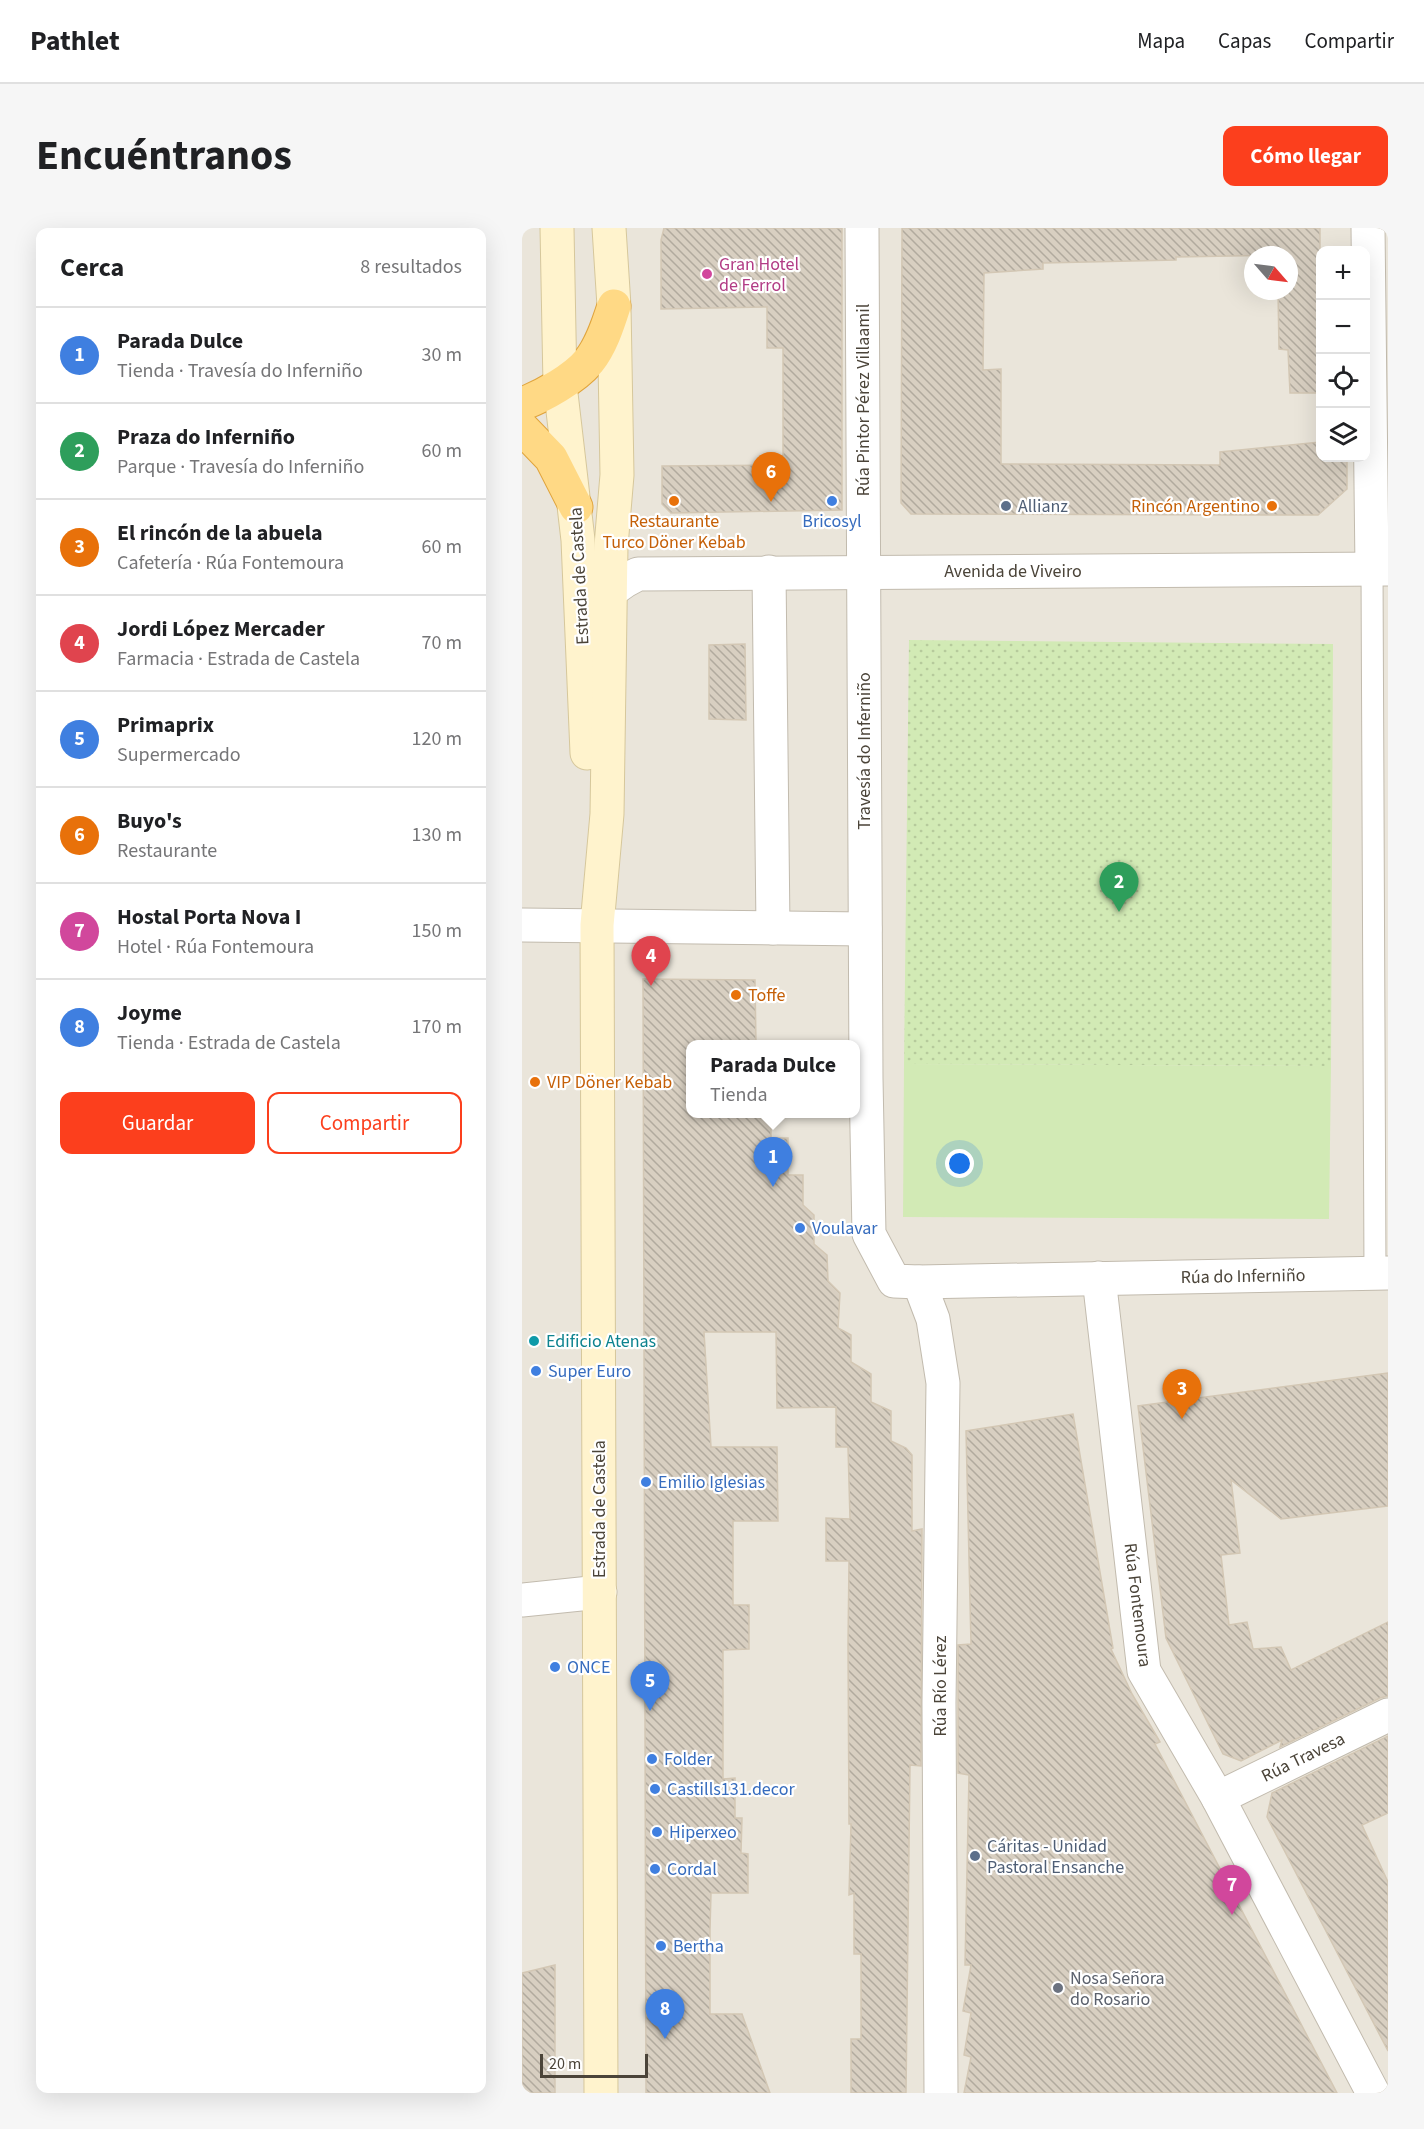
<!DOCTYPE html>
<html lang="es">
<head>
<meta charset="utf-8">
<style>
  :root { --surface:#fff; --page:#f6f6f6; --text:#202124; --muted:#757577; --line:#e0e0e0; --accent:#fc3f1d }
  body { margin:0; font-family:"Source Sans 3",sans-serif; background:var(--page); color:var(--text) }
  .controls { position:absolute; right:18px; top:18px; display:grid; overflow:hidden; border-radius:12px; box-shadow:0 6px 24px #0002 }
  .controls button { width:54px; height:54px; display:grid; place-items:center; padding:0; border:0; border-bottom:2px solid var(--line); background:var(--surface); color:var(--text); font:30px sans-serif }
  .compass { position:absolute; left:722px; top:18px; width:54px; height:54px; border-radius:50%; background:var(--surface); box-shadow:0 6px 24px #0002; rotate:118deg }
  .scale { position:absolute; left:18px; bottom:15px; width:108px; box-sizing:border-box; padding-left:6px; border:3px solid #4b4439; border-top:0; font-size:16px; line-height:21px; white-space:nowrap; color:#4b4439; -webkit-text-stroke:4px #fff; paint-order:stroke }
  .you { position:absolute; left:438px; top:936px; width:21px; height:21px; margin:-15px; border:4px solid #fff; border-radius:50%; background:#1a73e8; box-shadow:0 0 0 9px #1a73e833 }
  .badge { display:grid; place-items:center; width:39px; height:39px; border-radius:50%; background:var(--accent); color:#fff; font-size:20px; font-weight:700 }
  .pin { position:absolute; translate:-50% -50px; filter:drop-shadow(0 2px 3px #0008) }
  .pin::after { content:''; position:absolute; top:32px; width:21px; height:18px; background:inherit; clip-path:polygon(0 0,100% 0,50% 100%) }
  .popup { position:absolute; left:164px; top:812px; width:174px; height:78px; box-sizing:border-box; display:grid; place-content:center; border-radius:12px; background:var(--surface); filter:drop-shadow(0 2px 4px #0005); font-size:20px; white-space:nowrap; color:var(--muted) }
  .popup b { font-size:22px; color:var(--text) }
  .popup::after { content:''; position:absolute; left:50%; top:100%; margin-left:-12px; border:12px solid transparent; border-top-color:var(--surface) }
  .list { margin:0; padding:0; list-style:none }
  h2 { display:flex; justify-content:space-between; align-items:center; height:78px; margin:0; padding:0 24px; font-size:26px }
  h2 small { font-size:20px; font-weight:400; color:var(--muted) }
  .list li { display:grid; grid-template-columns:39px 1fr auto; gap:18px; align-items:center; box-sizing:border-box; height:96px; padding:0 24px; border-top:2px solid var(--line) }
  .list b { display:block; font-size:22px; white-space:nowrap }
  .list p { margin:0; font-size:20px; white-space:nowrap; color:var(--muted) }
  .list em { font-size:20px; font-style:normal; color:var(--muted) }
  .actions { display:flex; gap:12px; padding:18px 24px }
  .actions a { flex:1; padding:14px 0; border:2px solid var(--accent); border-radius:12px; text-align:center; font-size:21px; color:var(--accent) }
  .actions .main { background:var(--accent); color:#fff }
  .icon { flex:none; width:33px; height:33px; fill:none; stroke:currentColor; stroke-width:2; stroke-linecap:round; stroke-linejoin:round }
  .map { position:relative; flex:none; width:866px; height:1865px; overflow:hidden; border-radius:12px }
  header { display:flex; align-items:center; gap:36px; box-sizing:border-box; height:84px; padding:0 30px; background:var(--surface); border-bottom:2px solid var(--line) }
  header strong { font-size:28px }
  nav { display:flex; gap:33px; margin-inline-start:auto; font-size:21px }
  .intro { display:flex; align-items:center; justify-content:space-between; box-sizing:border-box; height:144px; padding:0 36px }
  h1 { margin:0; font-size:42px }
  .button { padding:15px 27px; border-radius:12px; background:var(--accent); color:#fff; font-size:21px; font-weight:700 }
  main { display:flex; gap:36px; padding:0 36px }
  aside { flex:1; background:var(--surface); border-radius:12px; box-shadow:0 6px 24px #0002 }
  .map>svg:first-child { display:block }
  .residential { fill:#eae5da; fill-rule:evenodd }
  .park { fill:url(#park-dots) }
  .garden { fill:#d2eab5 }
  .building { fill:url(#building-back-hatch); stroke:#d3c7b4; stroke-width:1.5 }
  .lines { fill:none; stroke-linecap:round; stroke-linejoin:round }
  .service-casing { stroke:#c2bbae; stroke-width:23 }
  .minor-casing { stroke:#c2bbae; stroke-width:35 }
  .secondary-casing { stroke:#d6c79b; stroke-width:35 }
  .trunk-casing { stroke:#e0a43c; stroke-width:35 }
  .service { stroke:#fff; stroke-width:21 }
  .minor { stroke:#fff; stroke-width:33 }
  .secondary { stroke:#fff3cd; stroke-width:33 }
  .trunk { stroke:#ffd985; stroke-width:33 }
  .hotel-dot { fill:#d1479c; stroke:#fff; stroke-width:2 }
  .food-dot { fill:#e8710a; stroke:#fff; stroke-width:2 }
  .shop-dot { fill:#3f7fe0; stroke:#fff; stroke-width:2 }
  .service-dot { fill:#5c6f8a; stroke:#fff; stroke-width:2 }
  .culture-dot { fill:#0f9aa8; stroke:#fff; stroke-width:2 }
  .worship-dot { fill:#6b7280; stroke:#fff; stroke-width:2 }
  .labels { text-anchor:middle; stroke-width:4.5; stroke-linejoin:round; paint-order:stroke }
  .hotel-label { font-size:18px; fill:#b23c85; stroke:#fff; text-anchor:start }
  .street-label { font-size:18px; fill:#4b4439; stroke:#fff }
  .service-label { font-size:18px; fill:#4e5e75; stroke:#fff; text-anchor:start }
  .food-label { font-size:18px; fill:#c56008; stroke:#fff; text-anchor:start }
  .shop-label { font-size:18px; fill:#366cbe; stroke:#fff; text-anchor:start }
  .culture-label { font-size:18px; fill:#0d838f; stroke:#fff; text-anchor:start }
  .worship-label { font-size:18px; fill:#5b616d; stroke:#fff; text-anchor:start }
</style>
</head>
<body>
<header>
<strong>Pathlet</strong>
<nav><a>Mapa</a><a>Capas</a><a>Compartir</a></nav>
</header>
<div class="intro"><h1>Encuéntranos</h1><a class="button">Cómo llegar</a></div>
<main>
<aside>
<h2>Cerca<small>8 resultados</small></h2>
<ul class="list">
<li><span class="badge" style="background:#3f7fe0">1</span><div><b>Parada Dulce</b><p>Tienda · Travesía do Inferniño</p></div><em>30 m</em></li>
<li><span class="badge" style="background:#2e9e5b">2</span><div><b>Praza do Inferniño</b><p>Parque · Travesía do Inferniño</p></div><em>60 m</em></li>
<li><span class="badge" style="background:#e8710a">3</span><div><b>El rincón de la abuela</b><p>Cafetería · Rúa Fontemoura</p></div><em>60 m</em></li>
<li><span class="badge" style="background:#e0444e">4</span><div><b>Jordi López Mercader</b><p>Farmacia · Estrada de Castela</p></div><em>70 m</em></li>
<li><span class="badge" style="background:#3f7fe0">5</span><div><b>Primaprix</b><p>Supermercado</p></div><em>120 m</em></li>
<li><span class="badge" style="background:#e8710a">6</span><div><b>Buyo's</b><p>Restaurante</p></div><em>130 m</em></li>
<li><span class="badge" style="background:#d1479c">7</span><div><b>Hostal Porta Nova I</b><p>Hotel · Rúa Fontemoura</p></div><em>150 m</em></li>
<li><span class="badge" style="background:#3f7fe0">8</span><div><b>Joyme</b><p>Tienda · Estrada de Castela</p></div><em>170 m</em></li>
</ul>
<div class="actions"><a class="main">Guardar</a><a>Compartir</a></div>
</aside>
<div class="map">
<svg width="866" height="1865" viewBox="0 0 866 1865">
  <defs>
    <pattern id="park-dots" width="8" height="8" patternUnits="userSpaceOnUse" patternTransform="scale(1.5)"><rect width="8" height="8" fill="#d2eab5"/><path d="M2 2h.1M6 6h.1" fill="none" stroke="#b6ca9c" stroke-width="1.8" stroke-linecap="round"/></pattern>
    <pattern id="building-back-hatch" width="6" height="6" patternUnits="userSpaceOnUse" patternTransform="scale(1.5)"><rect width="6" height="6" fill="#d8cfc1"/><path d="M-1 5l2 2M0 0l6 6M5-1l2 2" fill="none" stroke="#b1aa9e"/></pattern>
  </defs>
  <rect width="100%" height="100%" fill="#f6f3ec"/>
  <path class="residential" d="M0,0h866v1865h-866zM798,22h46v208h-46zM731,27h36v36h-36zM168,816h166v70h-166z"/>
  <polygon class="park" points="387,412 811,416 809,838 382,836"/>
  <polygon class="garden" points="382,836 809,838 807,991 381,989"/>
  <g class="building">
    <polygon points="142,0 320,0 320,282 149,285 140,276 140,238 261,237 261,120 245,120 245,79 139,81 139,12"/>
    <polygon points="380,0 798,0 798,165 768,165 766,122 757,121 756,63 767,63 767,27 654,29 654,32 521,35 521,41 462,45 461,142 479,141 479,236 698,237 698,224 798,214 798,230 825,230 825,261 796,287 389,286 379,275"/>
    <polygon points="223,416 224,492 187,491 187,417"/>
    <polygon points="121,751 233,752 234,816 168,816 168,885 249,885 249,910 266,910 266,947 281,947 281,977 292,987 292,1016 305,1027 306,1053 318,1065 316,1100 329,1107 329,1134 349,1146 349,1174 369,1183 369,1213 384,1220 390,1227 390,1303 400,1301 399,1538 388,1537 384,1865 329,1865 329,1811 339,1811 339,1726 332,1726 332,1665 327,1667 329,1596 327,1596 326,1416 327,1333 304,1333 304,1290 328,1291 326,1219 314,1219 314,1179 255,1180 254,1104 182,1104 189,1219 255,1219 256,1293 211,1293 211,1377 227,1377 227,1421 201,1422 201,1551 213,1550 213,1590 220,1590 219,1625 226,1626 226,1665 189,1665 188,1702 188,1786 220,1786 248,1865 124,1865"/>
    <polygon points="866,1145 866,1278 759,1291 709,1252 718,1325 699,1327 707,1397 725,1394 731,1421 759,1419 769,1442 866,1394 866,1468 858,1470 758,1519 760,1512 719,1533 701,1526 644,1410 616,1178"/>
    <polygon points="551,1186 591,1420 589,1421 610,1466 638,1514 633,1516 815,1865 442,1865 449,1829 442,1827 449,1785 441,1783 449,1737 443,1737 447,1547 436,1545 436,1417 449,1416 444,1203"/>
    <polygon points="866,1508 866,1585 840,1597 866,1654 866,1823 745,1589 750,1565"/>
    <polygon points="33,1737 33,1865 0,1865 0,1745"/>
  </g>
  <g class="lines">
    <defs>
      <polyline id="service" points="850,341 853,1045"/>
      <g id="minor">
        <polyline points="340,0 344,850 347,1006 372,1053 397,1054 866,1045"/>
        <polyline points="846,0 850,341"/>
        <polyline points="247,344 251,700"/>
        <path d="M73,381c11,-16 26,-27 43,-35l750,-5"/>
        <polyline points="0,697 343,701"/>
        <polyline points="577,1050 622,1443 696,1570 851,1865"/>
        <polyline points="397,1054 411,1091 421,1155 417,1475 419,1865"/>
        <polyline points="0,1372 78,1364"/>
        <polyline points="696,1570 866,1487"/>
      </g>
      <g id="secondary">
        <polyline points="35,0 38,157 56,312 65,525"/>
        <polyline points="79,1865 75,697 85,586 89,318 95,247 92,78 87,0"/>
      </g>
      <g id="trunk">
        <path d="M0,176c21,-8 52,-25 67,-43 12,-15 19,-36 25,-55"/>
        <polyline points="0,200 29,230 54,279"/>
      </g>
    </defs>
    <use href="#service" class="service-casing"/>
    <use href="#minor" class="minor-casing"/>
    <use href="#secondary" class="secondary-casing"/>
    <use href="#trunk" class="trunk-casing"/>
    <use href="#service" class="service"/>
    <use href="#minor" class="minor"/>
    <use href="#secondary" class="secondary"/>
    <use href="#trunk" class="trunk"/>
  </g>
  <circle class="hotel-dot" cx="185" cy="46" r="6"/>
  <g class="food-dot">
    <circle cx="152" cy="273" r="6"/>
    <circle cx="750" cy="278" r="6"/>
    <circle cx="214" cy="767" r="6"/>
    <circle cx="13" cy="854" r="6"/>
  </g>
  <g class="shop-dot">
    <circle cx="310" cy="273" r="6"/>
    <circle cx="278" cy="1000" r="6"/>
    <circle cx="14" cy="1143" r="6"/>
    <circle cx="124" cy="1254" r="6"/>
    <circle cx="33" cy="1439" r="6"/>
    <circle cx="130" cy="1531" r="6"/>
    <circle cx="133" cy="1561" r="6"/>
    <circle cx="135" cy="1604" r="6"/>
    <circle cx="133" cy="1641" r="6"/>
    <circle cx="139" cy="1718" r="6"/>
  </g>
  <g class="service-dot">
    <circle cx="484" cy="278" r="6"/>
    <circle cx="453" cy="1628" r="6"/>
  </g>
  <circle class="culture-dot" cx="12" cy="1113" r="6"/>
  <circle class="worship-dot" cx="536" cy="1760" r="6"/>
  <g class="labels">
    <g class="hotel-label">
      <text x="197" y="42">Gran Hotel<tspan x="197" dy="21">de Ferrol</tspan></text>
    </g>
    <g class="street-label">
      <text transform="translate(341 172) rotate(-90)" y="6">Rúa Pintor Pérez Villaamil</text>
      <text x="491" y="349">Avenida de Viveiro</text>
      <text transform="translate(57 348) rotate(-93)" y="6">Estrada de Castela</text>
      <text transform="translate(342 523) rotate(-90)" y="6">Travesía do Inferniño</text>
      <text transform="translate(721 1048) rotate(-1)" y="6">Rúa do Inferniño</text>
      <text transform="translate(77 1281) rotate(-90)" y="6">Estrada de Castela</text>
      <text transform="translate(616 1377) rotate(83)" y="6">Rúa Fontemoura</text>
      <text transform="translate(418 1458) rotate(-90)" y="6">Rúa Río Lérez</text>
      <text transform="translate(781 1529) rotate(-26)" y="6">Rúa Travesa</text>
    </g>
    <g class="service-label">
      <text x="496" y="284">Allianz</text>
      <text x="465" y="1624">Cáritas - Unidad<tspan x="465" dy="21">Pastoral Ensanche</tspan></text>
    </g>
    <g class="food-label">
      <text x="738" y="284" text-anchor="end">Rincón Argentino</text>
      <text x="152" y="299" text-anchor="middle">Restaurante<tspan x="152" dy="21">Turco Döner Kebab</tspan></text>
      <text x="226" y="773">Toffe</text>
      <text x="25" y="860">VIP Döner Kebab</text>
    </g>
    <g class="shop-label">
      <text x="310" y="299" text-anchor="middle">Bricosyl</text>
      <text x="290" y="1006">Voulavar</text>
      <text x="26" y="1149">Super Euro</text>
      <text x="136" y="1260">Emilio Iglesias</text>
      <text x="45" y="1445">ONCE</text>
      <text x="142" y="1537">Folder</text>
      <text x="145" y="1567">Castills131.decor</text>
      <text x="147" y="1610">Hiperxeo</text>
      <text x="145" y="1647">Cordal</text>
      <text x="151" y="1724">Bertha</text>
    </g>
    <g class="culture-label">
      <text x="24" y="1119">Edificio Atenas</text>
    </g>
    <g class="worship-label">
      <text x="548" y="1756">Nosa Señora<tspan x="548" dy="21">do Rosario</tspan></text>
    </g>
  </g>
</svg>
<div class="controls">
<button>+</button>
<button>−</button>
<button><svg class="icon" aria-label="locate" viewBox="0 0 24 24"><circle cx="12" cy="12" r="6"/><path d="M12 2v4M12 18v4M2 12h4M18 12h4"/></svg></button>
<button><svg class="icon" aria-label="layers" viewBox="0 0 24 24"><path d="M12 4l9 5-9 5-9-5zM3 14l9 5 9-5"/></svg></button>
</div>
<svg class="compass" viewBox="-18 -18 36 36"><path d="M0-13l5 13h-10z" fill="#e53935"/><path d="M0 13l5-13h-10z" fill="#757577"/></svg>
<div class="scale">20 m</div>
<div class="you"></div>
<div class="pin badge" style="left:251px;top:959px;background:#3f7fe0">1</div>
<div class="popup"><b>Parada Dulce</b>Tienda</div>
<div class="pin badge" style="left:597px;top:684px;background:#2e9e5b">2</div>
<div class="pin badge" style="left:660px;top:1191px;background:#e8710a">3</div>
<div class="pin badge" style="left:129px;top:758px;background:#e0444e">4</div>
<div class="pin badge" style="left:128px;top:1483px;background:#3f7fe0">5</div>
<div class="pin badge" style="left:249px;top:274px;background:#e8710a">6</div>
<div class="pin badge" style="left:710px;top:1687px;background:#d1479c">7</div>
<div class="pin badge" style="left:143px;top:1811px;background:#3f7fe0">8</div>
</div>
</main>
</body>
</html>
